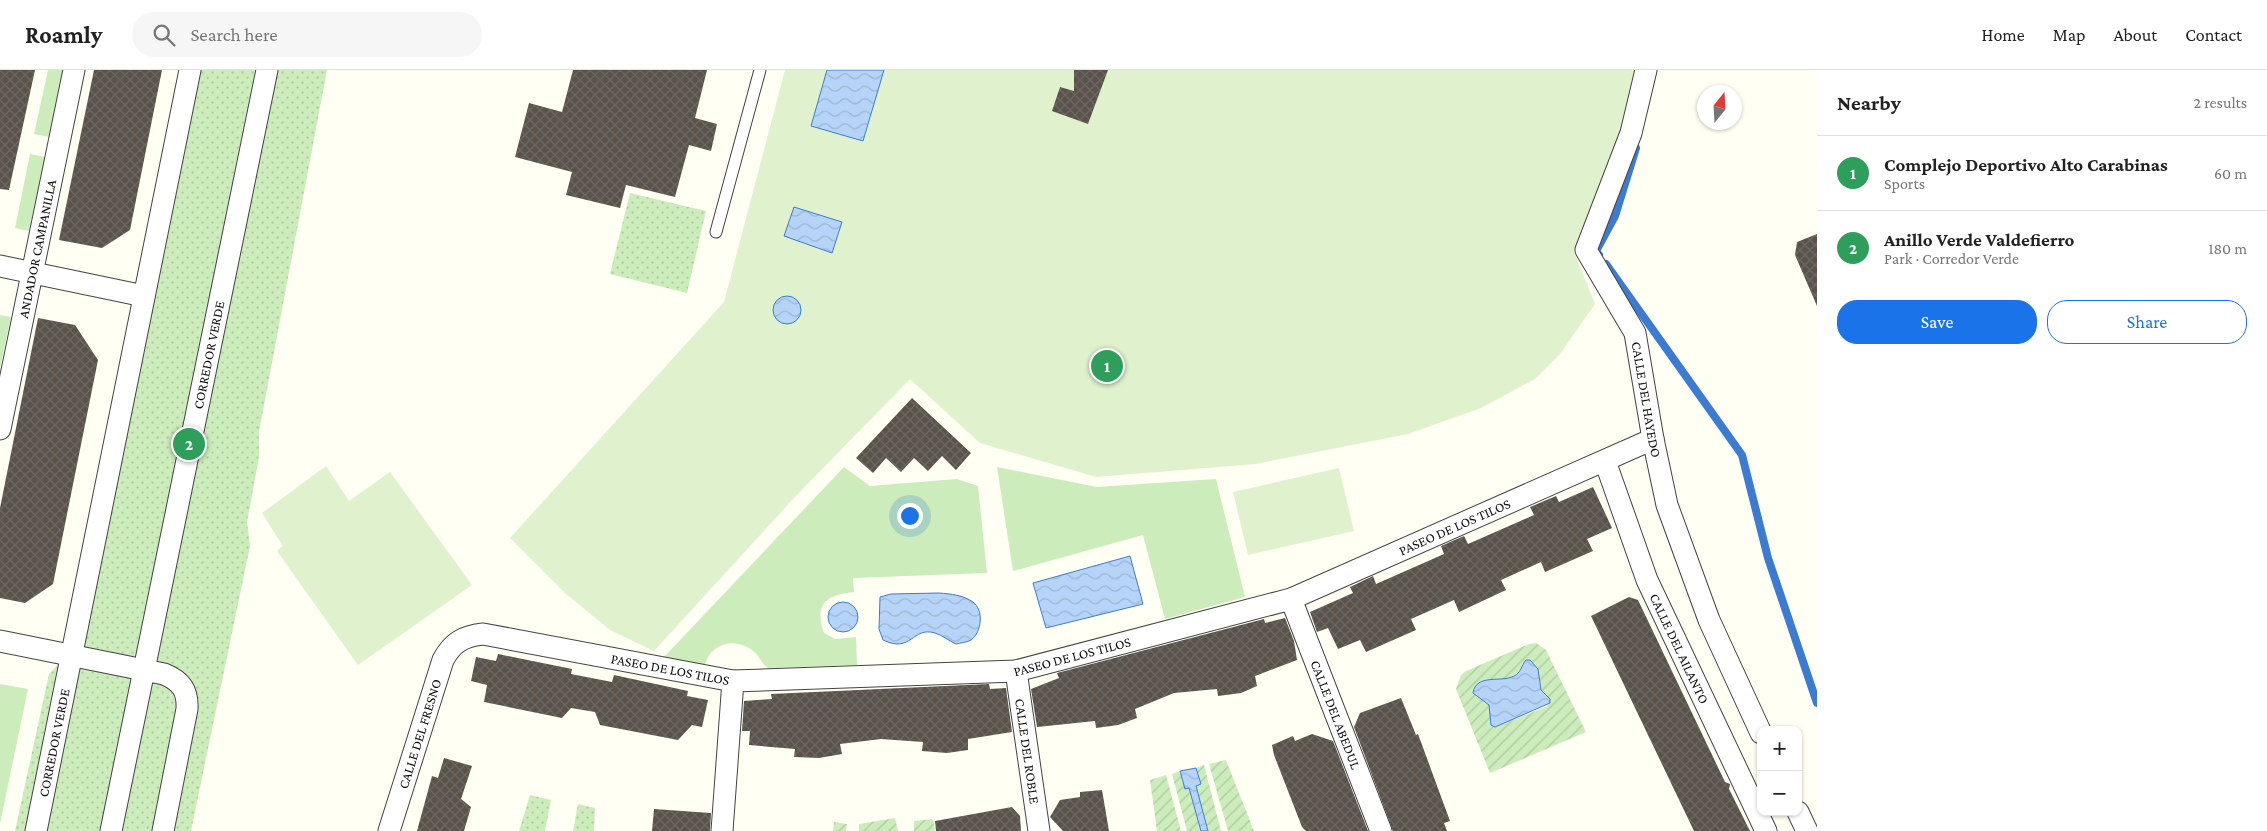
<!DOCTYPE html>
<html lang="en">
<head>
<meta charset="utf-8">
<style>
  :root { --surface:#fff; --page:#f6f6f6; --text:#222; --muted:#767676; --line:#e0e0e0; --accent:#1a73e8 }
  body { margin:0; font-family:"Crimson Pro",serif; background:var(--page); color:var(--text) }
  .controls { position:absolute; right:15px; bottom:15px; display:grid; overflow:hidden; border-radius:10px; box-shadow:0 1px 4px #0004 }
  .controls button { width:45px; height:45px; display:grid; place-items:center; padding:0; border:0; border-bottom:1px solid var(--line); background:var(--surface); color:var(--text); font:25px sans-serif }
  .compass { position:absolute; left:1697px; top:15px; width:45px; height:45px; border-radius:50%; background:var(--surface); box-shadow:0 1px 4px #0004; rotate:18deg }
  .you { position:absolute; left:909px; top:445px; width:18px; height:18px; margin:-12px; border:4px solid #fff; border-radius:50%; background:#1a73e8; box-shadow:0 0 0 8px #1a73e833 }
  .badge { display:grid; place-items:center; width:32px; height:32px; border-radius:50%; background:var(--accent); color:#fff; font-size:16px; font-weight:700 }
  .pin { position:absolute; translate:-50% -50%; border:2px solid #fff; box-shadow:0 1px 5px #0006 }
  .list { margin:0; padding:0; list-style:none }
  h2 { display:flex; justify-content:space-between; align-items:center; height:65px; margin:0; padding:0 20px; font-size:21px }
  h2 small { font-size:16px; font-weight:400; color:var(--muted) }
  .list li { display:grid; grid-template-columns:32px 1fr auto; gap:15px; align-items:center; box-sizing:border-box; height:75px; padding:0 20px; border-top:1px solid var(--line) }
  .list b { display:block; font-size:19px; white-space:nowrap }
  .list p { margin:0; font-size:16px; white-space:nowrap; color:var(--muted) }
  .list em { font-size:16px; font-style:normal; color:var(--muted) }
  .actions { display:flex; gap:10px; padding:15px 20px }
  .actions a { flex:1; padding:11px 0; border:1px solid var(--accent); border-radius:20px; text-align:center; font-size:18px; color:var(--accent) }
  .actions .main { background:var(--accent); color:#fff }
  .icon { flex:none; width:28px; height:28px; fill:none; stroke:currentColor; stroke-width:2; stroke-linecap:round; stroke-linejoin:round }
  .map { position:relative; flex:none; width:1817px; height:761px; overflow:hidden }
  header { display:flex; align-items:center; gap:30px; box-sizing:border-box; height:70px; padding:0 25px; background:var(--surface); border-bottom:1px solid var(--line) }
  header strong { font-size:24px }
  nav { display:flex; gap:28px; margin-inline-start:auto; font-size:18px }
  .search { width:350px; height:45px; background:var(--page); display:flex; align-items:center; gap:12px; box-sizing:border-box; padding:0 18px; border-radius:28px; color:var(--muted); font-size:19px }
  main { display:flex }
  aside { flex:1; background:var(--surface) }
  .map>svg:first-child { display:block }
  .grass { fill:#ccecbb }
  .park { fill:url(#park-dots) }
  .garden { fill:url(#garden-furrows); fill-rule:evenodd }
  .pitch { fill:#dff2cd }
  .water { fill:url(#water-waves); stroke:#3b7cd2 }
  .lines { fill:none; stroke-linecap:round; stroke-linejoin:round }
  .stream { stroke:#3b7cd2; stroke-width:8 }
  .building { fill:url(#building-cross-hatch) }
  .lane-casing { stroke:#434343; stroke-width:13 }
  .street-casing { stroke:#434343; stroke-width:23 }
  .lane { stroke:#fff; stroke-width:11 }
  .street { stroke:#fff; stroke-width:21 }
  .labels { text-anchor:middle; stroke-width:5; stroke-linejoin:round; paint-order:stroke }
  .street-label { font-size:14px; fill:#101010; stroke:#fff }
</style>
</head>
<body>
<header>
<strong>Roamly</strong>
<div class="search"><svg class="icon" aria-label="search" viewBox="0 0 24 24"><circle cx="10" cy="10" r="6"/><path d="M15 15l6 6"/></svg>Search here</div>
<nav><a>Home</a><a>Map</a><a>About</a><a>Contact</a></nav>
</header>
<main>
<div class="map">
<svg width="1817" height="761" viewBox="0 0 1817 761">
  <defs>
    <pattern id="park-dots" width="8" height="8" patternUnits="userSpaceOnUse" patternTransform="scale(1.25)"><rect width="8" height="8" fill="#ccecbb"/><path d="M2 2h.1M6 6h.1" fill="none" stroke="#aec9a0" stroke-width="1.8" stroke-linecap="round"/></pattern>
    <pattern id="garden-furrows" width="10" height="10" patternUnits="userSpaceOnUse" patternTransform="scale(1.25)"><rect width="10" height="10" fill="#ccecbb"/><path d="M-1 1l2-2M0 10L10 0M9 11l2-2" fill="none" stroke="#aec9a0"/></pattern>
    <pattern id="water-waves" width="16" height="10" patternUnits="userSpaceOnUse" patternTransform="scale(1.25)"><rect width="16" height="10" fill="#b6d4f8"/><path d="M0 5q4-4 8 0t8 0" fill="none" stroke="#9bb5d4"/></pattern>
    <pattern id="building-cross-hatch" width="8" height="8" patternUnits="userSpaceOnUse" patternTransform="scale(1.25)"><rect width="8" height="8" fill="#59534c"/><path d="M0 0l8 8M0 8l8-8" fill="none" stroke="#6c6761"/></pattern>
  </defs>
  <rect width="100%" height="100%" fill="#fffff3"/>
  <g class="grass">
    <polygon points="48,0 63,0 49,67 34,64"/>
    <polygon points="30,84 45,87 29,161 15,158"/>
    <polygon points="0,245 11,247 0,298"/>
    <path d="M844,397l26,19 87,-7 21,7 9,87 -134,5 1,14c-28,3 -40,12 -30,41l11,6 21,-2 1,28 -89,3c-7,-5 -9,-13 -16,-18 -17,-13 -42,-7 -47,15l-41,-8z"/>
    <polygon points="997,397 1097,417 1216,409 1245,527 1165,549 1143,465 1013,501"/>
    <polygon points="0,614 28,619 0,754"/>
  </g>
  <g class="park">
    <polygon points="194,0 327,0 259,362 259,387 247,452 250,476 191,761 15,761 49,604 77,575"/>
    <polygon points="630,123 706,141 687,223 610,204"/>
    <polygon points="530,725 551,730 545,761 519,761"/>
    <polygon points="578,734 595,738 594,761 573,761"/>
  </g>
  <g class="garden">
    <path d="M1536,573l10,7 40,82 -96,41 -34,-84 5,-14 5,-4 63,-27zM1523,593l16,14 2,13 6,5 1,11 -53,21 -6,-22 -16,-12 5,-10c18,-5 38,1 45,-20z"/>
    <polygon points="1226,690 1254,761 1228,761 1209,694"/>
    <polygon points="1204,695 1221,761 1208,761 1196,716 1201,714 1196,698"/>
    <polygon points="1180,701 1185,719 1189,717 1201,761 1187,761 1172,704"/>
    <polygon points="1166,705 1181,761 1157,761 1150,710"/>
    <polygon points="895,748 898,761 859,761 859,754"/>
    <polygon points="933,749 935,761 914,761 914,751"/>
    <polygon points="834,752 847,754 846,761 833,761"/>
  </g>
  <g class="pitch">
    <polygon points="785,0 1634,0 1625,51 1613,90 1574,182 1595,234 1560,284 1535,309 1481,338 1408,364 1255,394 1096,407 980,373 910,309 793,429 654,581 610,560 565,523 510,468 724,232"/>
    <polygon points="326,396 349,431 390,402 472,515 358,595 277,481 283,476 262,443"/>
    <polygon points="1339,398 1354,461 1248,485 1233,422"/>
  </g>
  <g class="water">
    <polygon points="827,0 884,0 863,71 811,56"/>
    <polygon points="794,137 842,152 832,183 784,166"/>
    <circle cx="787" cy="240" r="14"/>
    <polygon points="1130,486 1143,534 1046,558 1033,513"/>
    <path d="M939,523c12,1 24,2 34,9 11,8 9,30 -2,38 -3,2 -11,3 -15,4 -7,-3 -14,-9 -21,-11 -23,-7 -23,21 -52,7l-4,-11 1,-32 11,-3z"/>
    <circle cx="843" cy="547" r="15"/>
    <path d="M1526,590h4l8,9 3,21 9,9v4l-55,24 -4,-2 -2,-20 -16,-12c3,-20 29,-10 41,-17 7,-3 7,-10 12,-16z"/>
    <polygon points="1196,698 1201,714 1196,716 1208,761 1201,761 1189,718 1185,719 1180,701"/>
  </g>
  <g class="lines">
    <g class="stream">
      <polyline points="1599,185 1596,181 1615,146 1636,78"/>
      <polyline points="1606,194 1742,385 1768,488 1817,633"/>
    </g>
  </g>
  <g class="building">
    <polygon points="0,0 35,0 9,120 0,119"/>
    <polygon points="94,0 162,0 130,160 102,178 59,170"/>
    <polygon points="573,0 707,0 695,48 717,54 711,81 689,75 675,127 626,115 620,138 566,125 572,102 515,87 529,33 562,42"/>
    <polygon points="1074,0 1108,0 1088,54 1052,41 1060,17 1074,21"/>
    <polygon points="1817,164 1817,236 1795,185 1797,172"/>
    <polygon points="38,248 75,255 98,290 53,514 25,533 0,528 0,438"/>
    <polygon points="912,328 971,383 956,400 942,386 928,401 914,388 901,402 886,388 873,403 856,388"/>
    <polygon points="1593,417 1612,458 1587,469 1593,481 1545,502 1541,492 1501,510 1506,520 1459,542 1454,530 1411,549 1416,560 1366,582 1360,570 1338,579 1328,558 1317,562 1310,542 1353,523 1350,517 1373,506 1376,514 1444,484 1441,476 1464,466 1468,474 1534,445 1530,437 1556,426 1559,432"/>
    <polygon points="1629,527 1638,530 1725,712 1730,714 1729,719 1750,761 1694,761 1591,546"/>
    <polygon points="1285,548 1294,571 1297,590 1255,606 1257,616 1241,623 1218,626 1217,619 1174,623 1135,639 1137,648 1118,655 1096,658 1095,651 1037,657 1031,619 1059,608 1057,603 1264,549 1265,553"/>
    <polygon points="498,584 572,599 571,604 612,612 614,605 688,621 687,626 708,630 702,657 692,655 678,670 600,655 595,642 571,638 562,648 484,632 487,615 471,611 476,587 496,591"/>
    <polygon points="989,614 990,619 1006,618 1012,662 968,669 968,680 947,683 922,681 923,672 881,669 840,674 842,684 819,688 794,687 795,679 749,675 750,661 742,661 744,631 772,629 771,624"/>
    <polygon points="1401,628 1416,665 1418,664 1450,751 1444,753 1447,761 1393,761 1354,657 1360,643"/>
    <polygon points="1312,664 1333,671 1368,761 1306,761 1302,757 1274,685 1272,675 1293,666 1295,671"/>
    <polygon points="444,688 472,696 461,729 471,737 464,761 417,761 432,706 438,708"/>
    <polygon points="1102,720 1109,761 1063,761 1050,747 1060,730 1080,727 1080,722"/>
    <polygon points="1012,737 1020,746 1021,761 936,761 935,751"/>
    <polygon points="654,739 711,743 710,761 652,761"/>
  </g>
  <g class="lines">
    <defs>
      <polyline id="lane" points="716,162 760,0"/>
      <g id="street">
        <path id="s1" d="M1646,0l-15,63 -45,117 49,83 18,106 14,66 42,115 52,113"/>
        <polyline points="0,196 144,226"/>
        <path id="s2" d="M0,359l74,-359"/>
        <path id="s3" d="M1605,391l42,119 119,251"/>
        <path id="s4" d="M1291,529l90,232"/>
        <path d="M0,571l164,33c17,7 24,16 23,35l-24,122"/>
        <path id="s5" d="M1016,601l23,160"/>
        <polyline points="1798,742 1807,761"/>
        <path id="s6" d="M36,761l154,-761"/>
        <path id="s7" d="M111,761l156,-761"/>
        <path id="s8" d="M389,761l54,-171c9,-17 20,-24 40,-26l250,47 283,-10 275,-72 362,-160"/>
        <polyline points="722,761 733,611"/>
      </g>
    </defs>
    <use href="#lane" class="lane-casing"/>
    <use href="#street" class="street-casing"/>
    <use href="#lane" class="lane"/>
    <use href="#street" class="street"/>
  </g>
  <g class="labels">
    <g class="street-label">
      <text dy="5" stroke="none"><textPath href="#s2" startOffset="184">ANDADOR CAMPANILLA</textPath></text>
      <text dy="5" stroke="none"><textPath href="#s7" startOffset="486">CORREDOR VERDE</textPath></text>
      <text dy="5" stroke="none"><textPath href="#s1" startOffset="354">CALLE DEL HAYEDO</textPath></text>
      <text dy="5" stroke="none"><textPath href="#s8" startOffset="1230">PASEO DE LOS TILOS</textPath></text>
      <text dy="5" stroke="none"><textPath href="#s3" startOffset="202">CALLE DEL AILANTO</textPath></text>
      <text dy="5" stroke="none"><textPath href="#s8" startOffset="825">PASEO DE LOS TILOS</textPath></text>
      <text dy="5" stroke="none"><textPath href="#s8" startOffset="420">PASEO DE LOS TILOS</textPath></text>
      <text dy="5" stroke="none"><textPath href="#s4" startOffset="124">CALLE DEL ABEDUL</textPath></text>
      <text dy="5" stroke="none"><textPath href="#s8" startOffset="102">CALLE DEL FRESNO</textPath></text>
      <text dy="5" stroke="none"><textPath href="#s6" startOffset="90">CORREDOR VERDE</textPath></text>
      <text dy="5" stroke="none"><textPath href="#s5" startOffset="81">CALLE DEL ROBLE</textPath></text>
    </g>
  </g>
</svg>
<div class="controls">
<button>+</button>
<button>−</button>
</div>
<svg class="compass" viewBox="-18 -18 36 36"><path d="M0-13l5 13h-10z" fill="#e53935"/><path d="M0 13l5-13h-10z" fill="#767676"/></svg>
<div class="you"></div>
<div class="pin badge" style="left:1107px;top:296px;background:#2e9e5b">1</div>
<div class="pin badge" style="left:189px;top:374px;background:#2e9e5b">2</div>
</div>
<aside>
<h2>Nearby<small>2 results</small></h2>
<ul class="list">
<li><span class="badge" style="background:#2e9e5b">1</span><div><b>Complejo Deportivo Alto Carabinas</b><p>Sports</p></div><em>60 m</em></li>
<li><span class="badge" style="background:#2e9e5b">2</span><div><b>Anillo Verde Valdefierro</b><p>Park · Corredor Verde</p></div><em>180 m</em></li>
</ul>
<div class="actions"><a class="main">Save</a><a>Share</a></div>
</aside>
</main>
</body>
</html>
